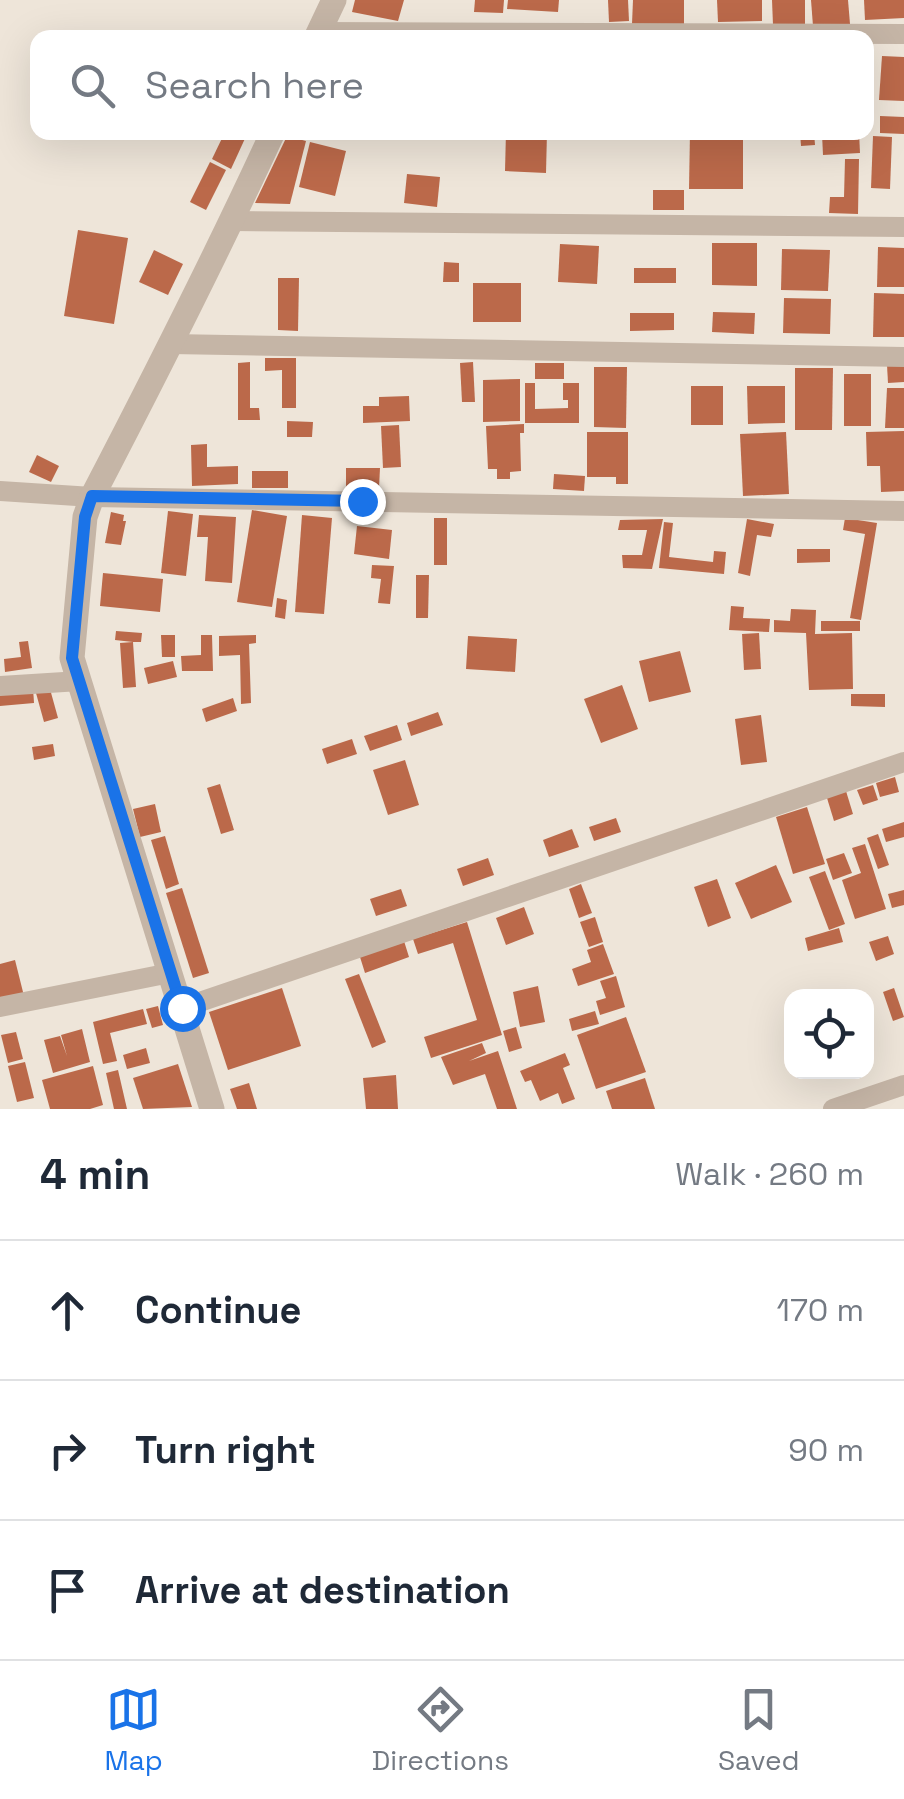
<!DOCTYPE html>
<html lang="en">
<head>
<meta charset="utf-8">
<style>
  :root { --surface:#fff; --page:#f6f6f7; --text:#1f2937; --muted:#747a83; --line:#e0e1e3; --accent:#1a73e8 }
  body { margin:0; font-family:"Space Grotesk",sans-serif; background:var(--page); color:var(--text) }
  .controls { position:absolute; right:30px; bottom:30px; display:grid; overflow:hidden; border-radius:20px; box-shadow:0 10px 40px #0002 }
  .controls button { width:90px; height:90px; display:grid; place-items:center; padding:0; border:0; border-bottom:2px solid var(--line); background:var(--surface); color:var(--text); font:50px sans-serif }
  .stop { position:absolute; width:30px; height:30px; margin:-22px; border:8px solid #1a73e8; border-radius:50%; background:#fff }
  .stop.end { background:#1a73e8; border-color:#fff; box-shadow:0 2px 10px #0008 }
  .list { margin:0; padding:0; list-style:none }
  h2 { display:flex; justify-content:space-between; align-items:center; height:130px; margin:0; padding:0 40px; font-size:42px }
  h2 small { font-size:32px; font-weight:400; color:var(--muted) }
  .list li { display:grid; grid-template-columns:65px 1fr auto; gap:30px; align-items:center; box-sizing:border-box; height:140px; padding:0 40px; border-top:2px solid var(--line) }
  .list b { display:block; font-size:38px; white-space:nowrap }
  .list em { font-size:32px; font-style:normal; color:var(--muted) }
  .icon { flex:none; width:55px; height:55px; fill:none; stroke:currentColor; stroke-width:2; stroke-linecap:round; stroke-linejoin:round }
  .map { position:relative; flex:none; width:904px; height:1109px; overflow:hidden }
  .search { position:absolute; background:var(--surface); box-shadow:0 10px 40px #0002; left:30px; right:30px; top:30px; height:110px; display:flex; align-items:center; gap:25px; box-sizing:border-box; padding:0 35px; border-radius:20px; color:var(--muted); font-size:38px }
  .sheet { height:550px; background:var(--surface) }
  nav { display:flex; justify-content:space-around; align-items:center; box-sizing:border-box; height:140px; border-top:2px solid var(--line); background:var(--surface); font-size:28px; color:var(--muted) }
  nav a { display:grid; justify-items:center; gap:5px }
  nav .on { color:var(--accent) }
  .map>svg:first-child { display:block }
  .building { fill:#bb694a }
  .lines { fill:none; stroke-linecap:round; stroke-linejoin:round }
  .minor { stroke:#c5b5a6; stroke-width:20 }
  .tertiary { stroke:#c5b5a6; stroke-width:25 }
  .route { stroke:#1a73e8; stroke-width:12 }
</style>
</head>
<body>
<div class="map">
<svg width="904" height="1109" viewBox="0 0 904 1109">
  <rect width="100%" height="100%" fill="#eee5d9"/>
  <g class="building">
    <polygon points="355,0 404,0 398,21 352,12"/>
    <polygon points="475,0 504,0 503,13 474,12"/>
    <polygon points="508,0 559,0 558,12 507,9"/>
    <polygon points="608,0 628,0 629,21 609,22"/>
    <polygon points="633,0 684,0 684,25 632,24"/>
    <polygon points="717,0 762,0 762,21 718,22"/>
    <polygon points="772,0 805,0 805,24 773,25"/>
    <polygon points="811,0 848,0 850,24 813,26"/>
    <polygon points="864,0 904,0 904,18 865,20"/>
    <polygon points="882,56 904,57 904,101 879,100"/>
    <polygon points="880,116 904,117 904,134 880,133"/>
    <polygon points="225,132 248,132 231,169 212,159"/>
    <polygon points="506,132 547,132 546,173 505,171"/>
    <polygon points="690,132 743,132 743,189 689,189"/>
    <polygon points="814,132 815,145 801,146 800,133"/>
    <polygon points="859,132 860,153 823,155 822,134"/>
    <polygon points="287,136 306,141 290,204 255,203"/>
    <polygon points="873,136 892,137 890,189 871,188"/>
    <polygon points="310,142 346,151 335,196 299,187"/>
    <polygon points="845,159 859,159 858,214 829,213 830,197 844,197"/>
    <polygon points="210,162 226,170 206,210 190,202"/>
    <polygon points="407,174 440,177 437,207 404,203"/>
    <rect x="653" y="190" width="31" height="20"/>
    <polygon points="78,230 128,238 114,324 64,316"/>
    <polygon points="712,243 757,243 757,286 712,285"/>
    <polygon points="560,244 599,246 597,284 558,282"/>
    <polygon points="878,247 904,248 904,287 877,287"/>
    <polygon points="782,249 830,250 828,291 781,290"/>
    <polygon points="154,250 183,264 168,295 139,282"/>
    <polygon points="444,262 459,263 459,282 443,282"/>
    <rect x="634" y="268" width="42" height="15"/>
    <polygon points="278,278 299,278 298,331 278,330"/>
    <rect x="473" y="283" width="48" height="39"/>
    <polygon points="874,293 904,294 904,337 873,337"/>
    <polygon points="784,298 831,299 830,334 783,333"/>
    <polygon points="713,312 755,313 754,334 712,332"/>
    <polygon points="630,313 674,313 674,330 630,331"/>
    <polygon points="265,358 296,358 296,408 282,408 282,370 265,371"/>
    <polygon points="250,362 250,408 259,408 260,420 238,420 238,363"/>
    <polygon points="473,362 475,402 462,402 460,363"/>
    <rect x="535" y="363" width="29" height="16"/>
    <polygon points="904,364 904,382 888,383 887,365"/>
    <polygon points="594,367 627,367 626,428 594,427"/>
    <polygon points="795,368 833,368 832,430 795,430"/>
    <rect x="844" y="374" width="27" height="52"/>
    <polygon points="520,379 520,421 483,422 483,380"/>
    <polygon points="525,383 535,383 535,409 568,408 568,400 563,400 563,383 579,383 579,423 525,423"/>
    <rect x="691" y="386" width="32" height="39"/>
    <polygon points="747,386 785,386 785,423 748,424"/>
    <polygon points="887,388 904,388 904,428 885,428"/>
    <polygon points="409,396 410,421 363,423 363,406 379,406 379,397"/>
    <polygon points="287,421 313,422 312,437 287,437"/>
    <polygon points="524,424 524,433 520,433 521,471 510,472 510,479 497,479 497,469 488,469 486,426"/>
    <polygon points="399,425 401,467 383,468 381,426"/>
    <polygon points="904,431 904,491 881,492 880,466 867,466 866,432"/>
    <polygon points="587,432 628,432 628,484 616,484 616,477 587,477"/>
    <polygon points="786,432 789,494 743,496 740,434"/>
    <polygon points="207,444 207,467 238,466 238,484 192,486 191,445"/>
    <polygon points="37,455 59,466 51,482 29,472"/>
    <polygon points="346,468 380,468 379,488 346,488"/>
    <rect x="252" y="471" width="36" height="17"/>
    <polygon points="554,474 585,476 584,491 553,489"/>
    <polygon points="252,510 287,516 272,607 237,602"/>
    <polygon points="168,511 193,514 186,576 161,573"/>
    <polygon points="111,512 124,515 123,521 126,521 121,545 105,543"/>
    <polygon points="199,515 236,517 232,583 205,581 208,537 197,537"/>
    <polygon points="302,515 332,518 324,614 295,612"/>
    <rect x="434" y="518" width="13" height="47"/>
    <polygon points="845,518 877,523 861,620 850,618 865,534 843,530"/>
    <polygon points="663,519 652,569 623,568 622,555 642,555 647,530 618,530 620,520"/>
    <polygon points="747,519 774,524 771,537 757,535 750,576 738,573"/>
    <polygon points="664,522 673,523 669,557 713,562 714,551 726,552 724,574 659,568"/>
    <polygon points="357,526 392,530 389,559 354,554"/>
    <polygon points="797,549 830,549 830,562 797,563"/>
    <polygon points="372,565 394,566 390,604 378,603 381,579 371,578"/>
    <polygon points="103,573 163,579 160,612 100,606"/>
    <polygon points="416,575 429,575 428,618 416,618"/>
    <polygon points="277,598 287,600 285,619 275,617"/>
    <polygon points="731,606 744,607 743,618 770,619 769,632 729,630"/>
    <polygon points="791,609 816,610 815,634 852,633 853,689 809,690 806,633 774,632 774,620 790,621"/>
    <rect x="821" y="621" width="39" height="10"/>
    <polygon points="116,631 142,633 141,642 133,642 136,687 123,688 120,643 133,642 115,640"/>
    <polygon points="759,633 761,669 744,670 742,634"/>
    <polygon points="161,635 175,635 175,657 162,657"/>
    <polygon points="201,635 212,635 213,671 182,671 181,656 201,655"/>
    <polygon points="256,635 256,643 249,644 251,703 241,704 240,655 219,656 219,636"/>
    <polygon points="468,636 517,639 515,672 466,669"/>
    <polygon points="28,641 32,668 5,672 4,659 21,657 19,642"/>
    <polygon points="680,651 691,692 649,702 639,661"/>
    <polygon points="173,661 177,677 148,684 144,668"/>
    <polygon points="622,685 638,729 601,743 584,699"/>
    <polygon points="33,688 34,703 0,706 0,691"/>
    <polygon points="50,689 58,718 44,722 36,693"/>
    <polygon points="851,694 885,694 885,707 851,706"/>
    <polygon points="233,698 237,711 206,722 202,709"/>
    <polygon points="438,712 443,725 411,736 407,723"/>
    <polygon points="761,715 767,762 741,765 735,719"/>
    <polygon points="397,725 402,740 370,751 364,736"/>
    <polygon points="352,739 357,754 327,764 322,749"/>
    <polygon points="53,744 55,756 34,760 32,747"/>
    <polygon points="405,760 419,805 388,815 373,770"/>
    <polygon points="895,777 899,792 880,797 876,783"/>
    <polygon points="220,784 234,830 221,834 207,788"/>
    <polygon points="873,785 878,800 863,805 857,790"/>
    <polygon points="846,791 853,814 834,821 827,798"/>
    <polygon points="155,804 161,832 140,837 133,809"/>
    <polygon points="807,807 825,864 793,874 776,817"/>
    <polygon points="616,818 621,832 594,841 589,827"/>
    <polygon points="904,822 904,837 886,842 882,829"/>
    <polygon points="572,829 579,847 549,857 543,840"/>
    <polygon points="878,834 889,865 878,869 867,838"/>
    <polygon points="165,836 179,884 166,889 151,840"/>
    <polygon points="865,844 886,909 855,919 842,880 861,873 852,848"/>
    <polygon points="844,853 852,873 833,880 826,859"/>
    <polygon points="488,858 494,875 463,886 457,869"/>
    <polygon points="776,865 792,902 751,919 735,883"/>
    <polygon points="825,871 845,924 829,930 809,877"/>
    <polygon points="717,879 731,918 708,927 694,887"/>
    <polygon points="581,884 592,913 579,918 569,889"/>
    <polygon points="182,888 209,973 193,978 166,893"/>
    <polygon points="401,889 407,906 376,916 370,899"/>
    <polygon points="904,890 904,905 892,908 888,894"/>
    <polygon points="524,907 534,934 506,945 496,918"/>
    <polygon points="595,917 603,942 589,947 580,922"/>
    <polygon points="467,922 502,1035 431,1058 424,1037 477,1020 453,943 418,954 413,939"/>
    <polygon points="839,928 843,942 808,951 805,938"/>
    <polygon points="888,936 894,954 876,961 869,942"/>
    <polygon points="404,941 409,957 365,973 360,957"/>
    <polygon points="603,944 614,974 578,986 572,969 591,962 587,950"/>
    <polygon points="15,960 24,996 0,1002 0,964"/>
    <polygon points="359,974 386,1042 372,1048 345,979"/>
    <polygon points="616,976 625,1007 600,1015 596,1001 606,998 600,981"/>
    <polygon points="538,986 545,1022 520,1027 513,992"/>
    <polygon points="282,988 301,1046 228,1070 209,1012"/>
    <polygon points="894,988 904,1017 893,1021 883,992"/>
    <polygon points="158,1006 163,1025 152,1028 146,1009"/>
    <polygon points="143,1009 147,1024 110,1033 117,1061 103,1064 93,1022"/>
    <polygon points="595,1011 599,1024 572,1031 569,1019"/>
    <polygon points="626,1017 646,1072 596,1089 577,1035"/>
    <polygon points="516,1027 522,1048 509,1052 503,1031"/>
    <polygon points="82,1029 90,1062 53,1073 44,1040 60,1036 67,1056 61,1035"/>
    <polygon points="16,1032 23,1059 8,1063 1,1035"/>
    <polygon points="482,1043 486,1053 469,1061 498,1051 517,1109 497,1109 485,1074 453,1085 441,1057"/>
    <polygon points="146,1048 150,1063 127,1069 123,1055"/>
    <polygon points="565,1053 570,1065 563,1068 575,1099 562,1104 558,1093 540,1101 531,1080 525,1082 520,1071"/>
    <polygon points="25,1062 34,1098 17,1102 8,1066"/>
    <polygon points="178,1064 192,1107 143,1109 133,1078"/>
    <polygon points="93,1066 103,1105 90,1109 50,1109 42,1080"/>
    <polygon points="118,1070 127,1109 114,1109 106,1073"/>
    <polygon points="396,1075 398,1109 366,1109 363,1078"/>
    <polygon points="645,1078 655,1109 612,1109 606,1091"/>
    <polygon points="249,1083 257,1109 237,1109 230,1089"/>
  </g>
  <g class="lines">
    <g class="minor">
      <polyline points="319,32 904,34"/>
      <polyline points="232,221 904,227"/>
      <polyline points="171,344 904,357"/>
      <polyline points="0,491 92,497 904,511"/>
      <polyline points="0,686 80,681"/>
      <polyline points="0,1007 170,973"/>
      <polyline points="182,1008 904,762"/>
      <polyline points="833,1109 904,1085"/>
    </g>
    <g class="tertiary">
      <polyline points="316,38 334,0"/>
      <path d="M212,1109l-140,-451 13,-141 7,-20c63,-121 124,-241 181,-365"/>
    </g>
  </g>
  <g class="lines">
    <polyline class="route" points="182,1008 72,658 85,517 92,496 362,501"/>
  </g>
</svg>
<div class="controls">
<button><svg class="icon" aria-label="locate" viewBox="0 0 24 24"><circle cx="12" cy="12" r="6"/><path d="M12 2v4M12 18v4M2 12h4M18 12h4"/></svg></button>
</div>
<div class="stop" style="left:182px;top:1008px"></div>
<div class="stop end" style="left:362px;top:501px"></div>
<div class="search"><svg class="icon" aria-label="search" viewBox="0 0 24 24"><circle cx="10" cy="10" r="6"/><path d="M15 15l6 6"/></svg>Search here</div>
</div>
<section class="sheet">
<h2>4 min<small>Walk · 260 m</small></h2>
<ul class="list">
<li><svg class="icon" aria-label="ahead" viewBox="0 0 24 24"><path d="M12 20V5M6 11l6-6 6 6"/></svg><div><b>Continue</b></div><em>170 m</em></li>
<li><svg class="icon" aria-label="right" viewBox="0 0 24 24"><path d="M7 20v-9h11M14 6l5 5-5 5"/></svg><div><b>Turn right</b></div><em>90 m</em></li>
<li><svg class="icon" aria-label="arrive" viewBox="0 0 24 24"><path d="M6 21V4h12l-3 4 3 4H6"/></svg><div><b>Arrive at destination</b></div></li>
</ul>
</section>
<nav>
<a class="on"><svg class="icon" aria-label="map" viewBox="0 0 24 24"><path d="M3 6l6-2 6 2 6-2v14l-6 2-6-2-6 2zM9 4v14M15 6v14"/></svg>Map</a>
<a><svg class="icon" aria-label="directions" viewBox="0 0 24 24"><path d="M12 3l9 9-9 9-9-9zM9 14v-3h6M13 9l2 2-2 2"/></svg>Directions</a>
<a><svg class="icon" aria-label="saved" viewBox="0 0 24 24"><path d="M7 4h10v16l-5-4-5 4z"/></svg>Saved</a>
</nav>
</body>
</html>
